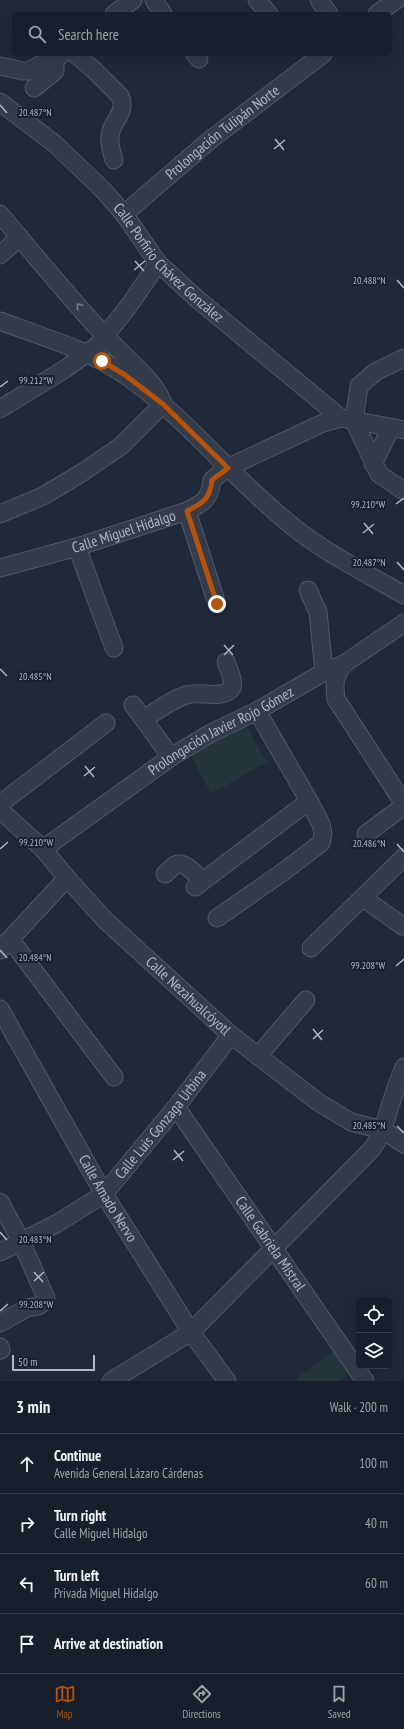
<!DOCTYPE html>
<html lang="en">
<head>
<meta charset="utf-8">
<style>
  :root { --surface:#181f2c; --page:#212734; --text:#f1f3f6; --muted:#9fa2a9; --line:#363d48; --accent:#b45309 }
  body { margin:0; font-family:"PT Sans Narrow",sans-serif; background:var(--page); color:var(--text) }
  .controls { position:absolute; right:12px; bottom:12px; display:grid; overflow:hidden; border-radius:6px; box-shadow:0 4px 16px #0002 }
  .controls button { width:36px; height:36px; display:grid; place-items:center; padding:0; border:0; border-bottom:1px solid var(--line); background:var(--surface); color:var(--text); font:20px sans-serif }
  .scale { position:absolute; left:12px; bottom:10px; width:83px; box-sizing:border-box; padding-left:4px; border:2px solid #aeb6c7; border-top:0; font-size:11px; line-height:14px; white-space:nowrap; color:#aeb6c7; -webkit-text-stroke:3px #19202f; paint-order:stroke }
  .stop { position:absolute; width:12px; height:12px; margin:-9px; border:3px solid #b45309; border-radius:50%; background:#fff }
  .stop.end { background:#b45309; border-color:#fff; box-shadow:0 1px 4px #0008 }
  .list { margin:0; padding:0; list-style:none }
  h2 { display:flex; justify-content:space-between; align-items:center; height:52px; margin:0; padding:0 16px; font-size:17px }
  h2 small { font-size:13px; font-weight:400; color:var(--muted) }
  .list li { display:grid; grid-template-columns:26px 1fr auto; gap:12px; align-items:center; box-sizing:border-box; height:60px; padding:0 16px; border-top:1px solid var(--line) }
  .list b { display:block; font-size:15px; white-space:nowrap }
  .list p { margin:0; font-size:13px; white-space:nowrap; color:var(--muted) }
  .list em { font-size:13px; font-style:normal; color:var(--muted) }
  .icon { flex:none; width:22px; height:22px; fill:none; stroke:currentColor; stroke-width:2; stroke-linecap:round; stroke-linejoin:round }
  .map { position:relative; flex:none; width:404px; height:1381px; overflow:hidden }
  .search { position:absolute; background:var(--surface); box-shadow:0 4px 16px #0002; left:12px; right:12px; top:12px; height:44px; display:flex; align-items:center; gap:10px; box-sizing:border-box; padding:0 14px; border-radius:6px; color:var(--muted); font-size:15px }
  .sheet { height:292px; background:var(--surface) }
  nav { display:flex; justify-content:space-around; align-items:center; box-sizing:border-box; height:56px; border-top:1px solid var(--line); background:var(--surface); font-size:11px; color:var(--muted) }
  nav a { display:grid; justify-items:center; gap:2px }
  nav .on { color:var(--accent) }
  .map>svg:first-child { display:block }
  .green { fill:#22363b }
  .lines { fill:none; stroke-linecap:round; stroke-linejoin:round }
  .minor-casing { stroke:#515968; stroke-width:19 }
  .minor { stroke:#343b4a; stroke-width:17 }
  .oneway { stroke:#777f8f }
  .route { stroke:#b45309; stroke-width:5 }
  .ticks { fill:none; stroke:#aeb6c7; stroke-width:1.5 }
  .labels { text-anchor:middle; stroke-width:4; stroke-linejoin:round; paint-order:stroke }
  .street-label { font-size:15px; fill:#aeb6c7; stroke:#19202f }
  .ticks-label { font-size:10px; text-anchor:middle; fill:#aeb6c7; stroke:#19202f; stroke-width:4; stroke-linejoin:round; paint-order:stroke }
</style>
</head>
<body>
<div class="map">
<svg width="404" height="1381" viewBox="0 0 404 1381">
  <rect width="100%" height="100%" fill="#20293a"/>
  <g class="green">
    <polygon points="245,724 267,762 211,794 191,756"/>
    <polygon points="334,1351 350,1374 339,1381 299,1381 297,1378"/>
  </g>
  <g class="lines">
    <defs>
      <g id="minor">
        <polyline points="154,0 163,14"/>
        <polyline points="257,0 269,14"/>
        <polyline points="319,0 329,14"/>
        <polyline points="114,14 133,0"/>
        <polyline points="377,14 396,0"/>
        <path d="M75,54l18,15 27,27c7,14 -5,23 -9,35 -3,9 0,20 3,29"/>
        <polyline points="195,54 199,59"/>
        <polyline points="0,66 23,71 29,71 45,62 55,60 62,54"/>
        <polyline points="34,88 55,71 55,60"/>
        <path id="s1" d="M0,102l55,42 47,45 22,25 34,49 38,35 145,120"/>
        <path d="M0,214c34,41 68,82 104,121 17,19 53,46 59,69l-42,42 -38,26 -40,24 -43,18"/>
        <path id="s2" d="M124,214l86,-74 113,-86"/>
        <polyline points="0,255 20,237"/>
        <path d="M0,321c42,16 87,28 125,54 61,42 107,103 166,150 34,28 75,48 113,70"/>
        <polyline points="404,358 375,372 359,386 354,421 379,474 404,491"/>
        <polyline points="0,409 65,369 98,345 131,303 158,263"/>
        <polyline points="373,464 391,428"/>
        <polyline points="187,511 217,604"/>
        <polyline points="77,547 114,648"/>
        <path id="s3" d="M0,568l77,-21 110,-36c16,-8 23,-12 25,-31l15,-12 96,-45 18,-5 63,12"/>
        <polyline points="308,590 318,612 324,672"/>
        <path d="M344,664c-10,12 -10,20 -8,35l68,105"/>
        <polyline points="133,705 171,757"/>
        <path d="M144,719c13,-8 32,-23 47,-25 12,-2 30,5 40,-5 5,-5 -3,-21 -5,-27"/>
        <polyline points="0,804 106,723"/>
        <path id="s4" d="M0,810l43,39 24,29 38,42 126,115 87,67 33,20 32,8 21,14"/>
        <polyline points="366,834 404,806"/>
        <path id="s5" d="M43,849l128,-92 40,-24 46,-22 67,-39 20,-8 60,-41"/>
        <path d="M165,874c3,-2 7,-7 10,-9 10,-5 21,10 27,16"/>
        <polyline points="195,887 309,801"/>
        <polyline points="363,898 404,927"/>
        <polyline points="217,918 283,872 321,843 323,834 321,824 309,801 257,711"/>
        <polyline points="10,939 114,1077"/>
        <polyline points="311,948 404,857"/>
        <polyline points="0,950 67,878"/>
        <path id="s6" d="M0,1009l104,185 87,138 36,49"/>
        <polyline points="258,1056 306,1000"/>
        <path id="s7" d="M176,1107l189,274"/>
        <polyline points="0,1202 21,1241 46,1298 44,1302 38,1306 27,1308 0,1323"/>
        <path id="s8" d="M0,1252l56,-28 48,-30 72,-87 55,-72"/>
        <polyline points="0,1347 1,1350"/>
        <path d="M111,1381l80,-49 180,-182c13,-16 15,-34 22,-53 3,-10 7,-20 11,-30"/>
      </g>
    </defs>
    <use href="#minor" class="minor-casing"/>
    <use href="#minor" class="minor"/>
  </g>
  <defs><path id="oneway-chevron" d="M-2-3.5L2.5 0L-2 3.5" fill="none" stroke-width="1.6" stroke-linecap="round" stroke-linejoin="round"/></defs>
  <use class="oneway" href="#oneway-chevron" transform="translate(79 306) rotate(-130)"/>
  <g class="lines">
    <path class="route" d="M102,361l23,14 38,29 65,64 -16,12c-2,19 -9,23 -25,31l30,93"/>
  </g>
  <path class="ticks" d="M0,105l7,8M275,139l9,11M274,149l11,-9M135,261l9,10M134,270l11,-9M397,280l7,8M0,387l8,-6M396,504l8,-6M364,523l9,11M363,533l11,-9M397,562l7,8M224,645l9,10M224,655l10,-10M0,669l7,7M85,766l9,11M84,776l11,-9M397,844l7,8M0,849l8,-7M0,950l7,8M396,966l8,-7M313,1029l9,11M313,1039l10,-9M397,1126l7,7M174,1150l9,11M173,1160l11,-9M0,1232l7,8M34,1272l9,10M34,1281l10,-9M0,1311l8,-7"/>
  <g class="labels">
    <g class="street-label">
      <text dy="5" stroke="none"><textPath href="#s2" startOffset="128">Prolongación Tulipán Norte</textPath></text>
      <text dy="5" stroke="none"><textPath href="#s1" startOffset="234">Calle Porfirio Chávez González</textPath></text>
      <text dy="5" stroke="none"><textPath href="#s3" startOffset="129">Calle Miguel Hidalgo</textPath></text>
      <text dy="5" stroke="none"><textPath href="#s5" startOffset="214">Prolongación Javier Rojo Gómez</textPath></text>
      <text dy="5" stroke="none"><textPath href="#s4" startOffset="265">Calle Nezahualcóyotl</textPath></text>
      <text dy="5" stroke="none"><textPath href="#s8" startOffset="209">Calle Luis Gonzaga Urbina</textPath></text>
      <text dy="5" stroke="none"><textPath href="#s6" startOffset="218">Calle Amado Nervo</textPath></text>
      <text dy="5" stroke="none"><textPath href="#s7" startOffset="166">Calle Gabriela Mistral</textPath></text>
    </g>
  </g>
  <g class="ticks-label">
    <text x="35" y="116">20.487°N</text>
    <text x="369" y="284">20.488°N</text>
    <text x="36" y="384">99.212°W</text>
    <text x="368" y="508">99.210°W</text>
    <text x="369" y="566">20.487°N</text>
    <text x="35" y="680">20.485°N</text>
    <text x="36" y="846">99.210°W</text>
    <text x="369" y="847">20.486°N</text>
    <text x="35" y="961">20.484°N</text>
    <text x="368" y="969">99.208°W</text>
    <text x="369" y="1129">20.485°N</text>
    <text x="35" y="1243">20.483°N</text>
    <text x="36" y="1308">99.208°W</text>
  </g>
</svg>
<div class="controls">
<button><svg class="icon" aria-label="locate" viewBox="0 0 24 24"><circle cx="12" cy="12" r="6"/><path d="M12 2v4M12 18v4M2 12h4M18 12h4"/></svg></button>
<button><svg class="icon" aria-label="layers" viewBox="0 0 24 24"><path d="M12 4l9 5-9 5-9-5zM3 14l9 5 9-5"/></svg></button>
</div>
<div class="scale">50 m</div>
<div class="stop" style="left:102px;top:361px"></div>
<div class="stop end" style="left:217px;top:604px"></div>
<div class="search"><svg class="icon" aria-label="search" viewBox="0 0 24 24"><circle cx="10" cy="10" r="6"/><path d="M15 15l6 6"/></svg>Search here</div>
</div>
<section class="sheet">
<h2>3 min<small>Walk · 200 m</small></h2>
<ul class="list">
<li><svg class="icon" aria-label="ahead" viewBox="0 0 24 24"><path d="M12 20V5M6 11l6-6 6 6"/></svg><div><b>Continue</b><p>Avenida General Lázaro Cárdenas</p></div><em>100 m</em></li>
<li><svg class="icon" aria-label="right" viewBox="0 0 24 24"><path d="M7 20v-9h11M14 6l5 5-5 5"/></svg><div><b>Turn right</b><p>Calle Miguel Hidalgo</p></div><em>40 m</em></li>
<li><svg class="icon" aria-label="left" viewBox="0 0 24 24"><path d="M17 20v-9H6M10 6l-5 5 5 5"/></svg><div><b>Turn left</b><p>Privada Miguel Hidalgo</p></div><em>60 m</em></li>
<li><svg class="icon" aria-label="arrive" viewBox="0 0 24 24"><path d="M6 21V4h12l-3 4 3 4H6"/></svg><div><b>Arrive at destination</b></div></li>
</ul>
</section>
<nav>
<a class="on"><svg class="icon" aria-label="map" viewBox="0 0 24 24"><path d="M3 6l6-2 6 2 6-2v14l-6 2-6-2-6 2zM9 4v14M15 6v14"/></svg>Map</a>
<a><svg class="icon" aria-label="directions" viewBox="0 0 24 24"><path d="M12 3l9 9-9 9-9-9zM9 14v-3h6M13 9l2 2-2 2"/></svg>Directions</a>
<a><svg class="icon" aria-label="saved" viewBox="0 0 24 24"><path d="M7 4h10v16l-5-4-5 4z"/></svg>Saved</a>
</nav>
</body>
</html>
